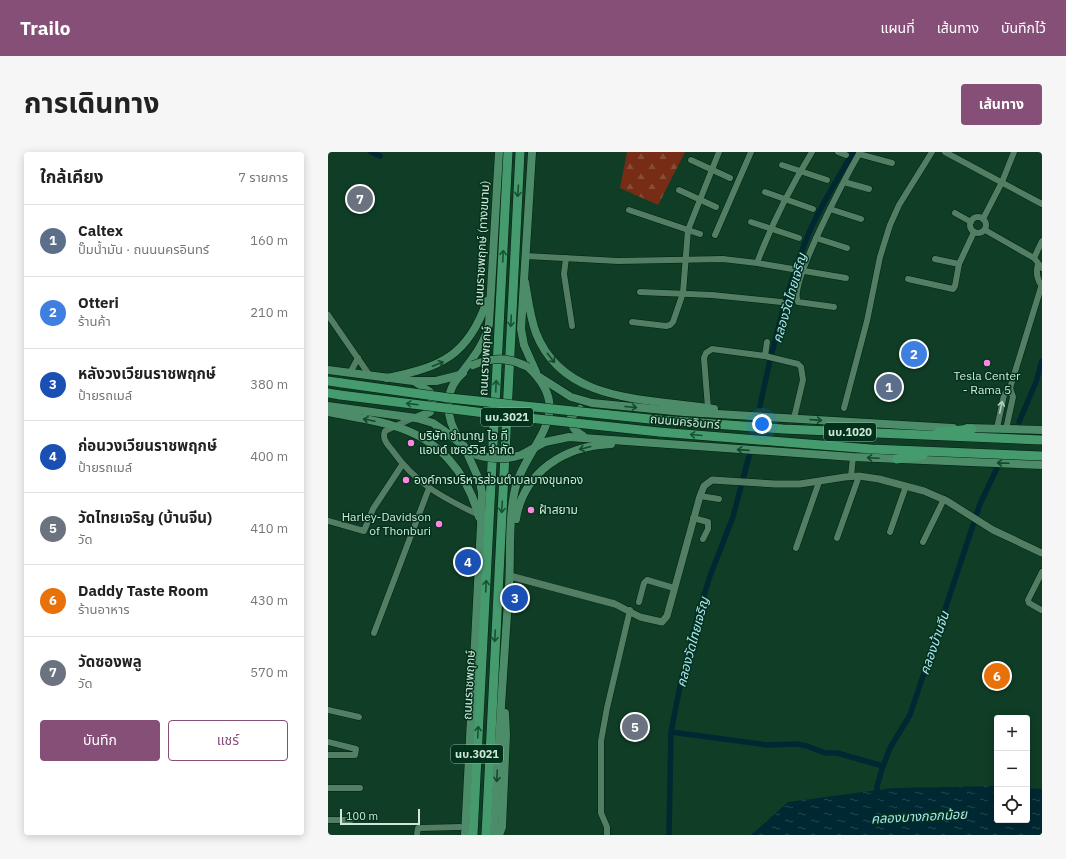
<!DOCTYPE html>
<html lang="th">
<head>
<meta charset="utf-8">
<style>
  :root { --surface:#fff; --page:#f6f6f6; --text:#222; --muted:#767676; --line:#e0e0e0; --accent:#854f77 }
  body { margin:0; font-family:"IBM Plex Sans","Noto Sans Thai",sans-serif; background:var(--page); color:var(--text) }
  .controls { position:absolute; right:12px; bottom:12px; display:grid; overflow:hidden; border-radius:4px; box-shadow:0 2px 10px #0003 }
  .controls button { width:36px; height:36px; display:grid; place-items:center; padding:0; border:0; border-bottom:1px solid var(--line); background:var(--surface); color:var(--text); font:20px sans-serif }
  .scale { position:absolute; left:12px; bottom:10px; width:80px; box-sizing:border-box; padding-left:4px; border:2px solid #d1e8d9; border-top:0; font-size:11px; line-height:14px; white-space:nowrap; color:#d1e8d9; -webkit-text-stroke:3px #03321c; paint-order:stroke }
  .you { position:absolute; left:434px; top:272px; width:14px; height:14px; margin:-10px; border:3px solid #fff; border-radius:50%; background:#1a73e8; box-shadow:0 0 0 6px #1a73e833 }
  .badge { display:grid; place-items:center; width:26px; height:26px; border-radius:50%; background:var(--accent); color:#fff; font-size:13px; font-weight:700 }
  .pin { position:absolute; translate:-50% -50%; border:2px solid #fff; box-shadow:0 1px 4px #0006 }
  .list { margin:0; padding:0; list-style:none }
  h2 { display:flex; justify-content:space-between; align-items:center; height:52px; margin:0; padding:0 16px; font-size:17px }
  h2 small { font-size:13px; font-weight:400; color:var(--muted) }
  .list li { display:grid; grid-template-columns:26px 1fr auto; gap:12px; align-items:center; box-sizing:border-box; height:72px; padding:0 16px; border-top:1px solid var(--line) }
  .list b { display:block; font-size:15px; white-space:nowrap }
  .list p { margin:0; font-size:13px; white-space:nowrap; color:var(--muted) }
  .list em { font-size:13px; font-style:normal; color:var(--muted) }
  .actions { display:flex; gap:8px; padding:12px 16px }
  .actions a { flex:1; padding:9px 0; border:1px solid var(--accent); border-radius:4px; text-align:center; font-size:14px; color:var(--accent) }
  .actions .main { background:var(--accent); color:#fff }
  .icon { flex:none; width:22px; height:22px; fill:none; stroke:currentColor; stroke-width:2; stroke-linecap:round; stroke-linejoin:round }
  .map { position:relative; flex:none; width:714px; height:683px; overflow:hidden; border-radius:4px }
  header { display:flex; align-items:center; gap:24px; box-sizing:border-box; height:56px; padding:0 20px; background:var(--accent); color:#fff }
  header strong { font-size:19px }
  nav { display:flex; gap:22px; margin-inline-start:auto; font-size:14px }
  .intro { display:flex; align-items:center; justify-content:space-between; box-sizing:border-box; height:96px; padding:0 24px }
  h1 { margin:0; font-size:28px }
  .button { padding:10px 18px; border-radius:4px; background:var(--accent); color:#fff; font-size:14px; font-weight:700 }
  main { display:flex; gap:24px; padding:0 24px }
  aside { flex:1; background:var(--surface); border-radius:4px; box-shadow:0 2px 10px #0003 }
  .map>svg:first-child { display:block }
  .forest { fill:url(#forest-firs) }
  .water { fill:url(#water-ripples) }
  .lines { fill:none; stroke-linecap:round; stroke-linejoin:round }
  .canal { stroke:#002832; stroke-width:5.5 }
  .minor-casing { stroke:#012211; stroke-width:7 }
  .tertiary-casing { stroke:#012211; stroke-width:8 }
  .secondary-casing { stroke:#012211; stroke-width:9 }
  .primary-casing { stroke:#012211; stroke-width:10 }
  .minor { stroke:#537e64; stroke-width:6 }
  .tertiary { stroke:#537e64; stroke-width:7 }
  .secondary { stroke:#4c8c69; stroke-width:8 }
  .primary { stroke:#459b6e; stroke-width:9 }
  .secondary-bridge-casing { stroke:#012211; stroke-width:9; stroke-linecap:butt }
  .primary-bridge-casing { stroke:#012211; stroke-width:10; stroke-linecap:butt }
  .secondary-bridge { stroke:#4c8c69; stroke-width:8 }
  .primary-bridge { stroke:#459b6e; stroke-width:9 }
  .oneway { stroke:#175235 }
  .oneway2 { stroke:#15482f }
  .oneway3 { stroke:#b2cebc }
  .poi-dot { fill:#fe85e0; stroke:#03321c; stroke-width:1.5 }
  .labels { text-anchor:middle; stroke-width:3; stroke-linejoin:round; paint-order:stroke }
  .shield { fill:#03321c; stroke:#93b1a0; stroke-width:1 }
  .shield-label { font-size:11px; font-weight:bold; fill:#d1e8d9 }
  .street-label { font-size:12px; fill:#d1e8d9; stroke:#03321c }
  .poi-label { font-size:12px; fill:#d1e8d9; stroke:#03321c; text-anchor:start }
  .water-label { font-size:13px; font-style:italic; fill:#aee6f6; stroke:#03321c }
</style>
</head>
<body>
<header>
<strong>Trailo</strong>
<nav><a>แผนที่</a><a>เส้นทาง</a><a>บันทึกไว้</a></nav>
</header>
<div class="intro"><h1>การเดินทาง</h1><a class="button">เส้นทาง</a></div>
<main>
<aside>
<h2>ใกล้เคียง<small>7 รายการ</small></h2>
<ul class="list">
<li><span class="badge" style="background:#5c6f8a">1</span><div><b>Caltex</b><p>ปั๊มน้ำมัน · ถนนนครอินทร์</p></div><em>160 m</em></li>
<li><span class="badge" style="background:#3f7fe0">2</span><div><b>Otteri</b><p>ร้านค้า</p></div><em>210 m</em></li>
<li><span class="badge" style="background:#1a4fb4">3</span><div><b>หลังวงเวียนราชพฤกษ์</b><p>ป้ายรถเมล์</p></div><em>380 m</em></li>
<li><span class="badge" style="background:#1a4fb4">4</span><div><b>ก่อนวงเวียนราชพฤกษ์</b><p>ป้ายรถเมล์</p></div><em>400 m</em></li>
<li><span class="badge" style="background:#6b7280">5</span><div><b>วัดไทยเจริญ (บ้านจีน)</b><p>วัด</p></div><em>410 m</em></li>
<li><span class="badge" style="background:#e8710a">6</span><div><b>Daddy Taste Room</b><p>ร้านอาหาร</p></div><em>430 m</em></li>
<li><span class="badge" style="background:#6b7280">7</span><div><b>วัดซองพลู</b><p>วัด</p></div><em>570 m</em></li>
</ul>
<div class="actions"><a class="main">บันทึก</a><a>แชร์</a></div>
</aside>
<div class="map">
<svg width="714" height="683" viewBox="0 0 714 683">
  <defs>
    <pattern id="forest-firs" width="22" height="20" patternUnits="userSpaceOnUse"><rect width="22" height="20" fill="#762c15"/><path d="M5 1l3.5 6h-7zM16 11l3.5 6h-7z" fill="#884b36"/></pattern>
    <pattern id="water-ripples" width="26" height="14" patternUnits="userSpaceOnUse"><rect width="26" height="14" fill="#002832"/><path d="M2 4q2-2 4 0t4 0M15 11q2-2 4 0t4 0" fill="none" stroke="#24474f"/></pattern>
  </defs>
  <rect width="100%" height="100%" fill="#103d26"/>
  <polygon class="forest" points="299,0 357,0 330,53 292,36"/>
  <polygon class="water" points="669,634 669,668 699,668 699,636 714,637 714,683 423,683 460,650 565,636"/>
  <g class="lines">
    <g class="canal">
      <polyline points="43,0 52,4"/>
      <path d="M432,254c12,-58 26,-116 48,-171 12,-29 30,-56 45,-83"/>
      <polyline points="691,270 708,230 714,209"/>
      <polyline points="343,580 439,593 469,592 479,594 497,601 509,601 555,614"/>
      <polyline points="549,645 549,634 555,614 562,596 582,563 652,352 669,316"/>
      <polyline points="341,683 343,580 352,534 369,466 382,424 405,365 421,304"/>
    </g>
    <defs>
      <g id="minor">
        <polyline points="510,0 518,3"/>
        <polyline points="617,0 714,52"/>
        <polyline points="531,2 564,11"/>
        <polyline points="363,8 402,26"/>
        <polyline points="454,13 499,28"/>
        <polyline points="516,30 541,37"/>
        <polyline points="351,38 388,55"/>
        <polyline points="437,40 485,57"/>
        <polyline points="502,57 533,67"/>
        <polyline points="301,58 372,82"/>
        <polyline points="627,61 643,70"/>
        <circle cx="650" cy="73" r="8"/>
        <polyline points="655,67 674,30 686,0"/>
        <polyline points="423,70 471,86"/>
        <polyline points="657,78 706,106 714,116"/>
        <polyline points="387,83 423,0"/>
        <polyline points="488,86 519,96"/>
        <polyline points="198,104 290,109 395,107 429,111 518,126"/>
        <polyline points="238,106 236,122 244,174"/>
        <polyline points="706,106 714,89"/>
        <polyline points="607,107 631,112"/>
        <path d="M429,111c15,-40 33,-75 55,-111"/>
        <path d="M710,112c-2,7 -1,15 3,21"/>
        <polyline points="580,127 625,137 627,134 631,112 646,80"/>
        <polyline points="312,140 384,143 453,150"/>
        <path d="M506,155l-36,-5c-10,-18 50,-129 62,-150"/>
        <polyline points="0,163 42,224"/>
        <polyline points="304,170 338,174 342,173 345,170 355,141 360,78 391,0"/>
        <polyline points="437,204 470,212 473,215 475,228 466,266"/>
        <polyline points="22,221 30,206"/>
        <polyline points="380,256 376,206 378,201 384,197 437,204 439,190"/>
        <polyline points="516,256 539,169 552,105 562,73 571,53 604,0"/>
        <path d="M85,266l-28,13c-3,8 2,13 7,19 24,34 51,48 87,65"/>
        <polyline points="669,276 676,243 682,236 714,132"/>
        <polyline points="678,277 685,245 682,236"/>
        <polyline points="523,324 525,305"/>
        <polyline points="372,344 391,347"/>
        <polyline points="365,366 380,370 380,377 375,387"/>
        <polyline points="0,369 36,379 45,357 74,313"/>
        <polyline points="562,380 578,334"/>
        <polyline points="509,386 531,324"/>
        <polyline points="595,390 616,347"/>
        <polyline points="468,396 491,330"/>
        <polyline points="311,450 316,431 319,428 346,436"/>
        <polyline points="713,458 701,451 700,448 714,420"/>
        <polyline points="46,481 101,336"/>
        <polyline points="0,558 31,565"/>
        <polyline points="0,590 28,597 27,603 0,603"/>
        <polyline points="0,636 32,636"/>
        <polyline points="0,668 23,668"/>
        <polyline points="89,683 90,676 92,676 132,675"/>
        <polyline points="279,683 279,675 273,661 273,589 279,556 302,458"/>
      </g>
      <polyline id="tertiary" points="182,424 287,452 312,465 334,470 339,464 372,344 376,334 384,328 447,332 472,332 517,325 531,324 551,327 596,339 619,349 665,378 714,401"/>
      <g id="secondary">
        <polyline points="204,0 193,177 196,193 208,220"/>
        <path d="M197,130c3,17 5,35 11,51 28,72 115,65 178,76"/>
        <polyline points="0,218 85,229 108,229 132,223"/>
        <path d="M132,223c12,-16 25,-31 29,-51l10,-172"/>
        <polyline points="210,224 243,245 264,251 356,260 625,276"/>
        <path d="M59,226c54,-11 81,-22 100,-77"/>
        <polyline points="86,229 102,240 105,251 102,260 88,266"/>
        <polyline points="0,254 88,266 105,271 115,278 136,294 152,330 154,341 153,373 137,683"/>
        <path d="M252,257l-9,8c0,10 4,14 12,19"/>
        <path d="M0,260c22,5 44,7 66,14 45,13 73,46 85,91"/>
        <polyline points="639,276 714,278"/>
        <path d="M132,288c-14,-20 -18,-49 3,-67"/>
        <polyline points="193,303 217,290 241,285 525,305 714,313"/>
        <path d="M188,367c8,-48 49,-73 95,-75"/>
        <path d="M166,683c4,-83 9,-165 15,-248 2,-30 -1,-63 5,-93 9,-49 66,-79 14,-127"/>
        <polyline points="171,683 174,675 178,583 177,561"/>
      </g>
      <g id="primary">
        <polyline points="0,229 14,231"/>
        <polyline points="0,241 12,243"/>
        <polyline points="331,268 455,277 714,288"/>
        <polyline points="331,280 543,297 714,304"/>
        <polyline points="611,280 644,277"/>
        <polyline points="569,307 595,303"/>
        <polyline points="145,683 180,0"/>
        <polyline points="158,683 192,0"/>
      </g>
    </defs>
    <use href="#minor" class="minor-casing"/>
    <use href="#tertiary" class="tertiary-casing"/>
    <use href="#secondary" class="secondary-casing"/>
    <use href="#primary" class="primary-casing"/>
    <use href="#minor" class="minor"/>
    <use href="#tertiary" class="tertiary"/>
    <use href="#secondary" class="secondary"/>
    <use href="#primary" class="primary"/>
    <defs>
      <g id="secondary-bridge">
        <path d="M145,213c20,-8 35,-8 55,2"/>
        <path d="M149,303c16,4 28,5 44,0"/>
      </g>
      <g id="primary-bridge">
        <polyline points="14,231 121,246 331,268"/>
        <polyline points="12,243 173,263 331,280"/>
      </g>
    </defs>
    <use href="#secondary-bridge" class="secondary-bridge-casing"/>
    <use href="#primary-bridge" class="primary-bridge-casing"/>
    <use href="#secondary-bridge" class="secondary-bridge"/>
    <use href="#primary-bridge" class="primary-bridge"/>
  </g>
  <defs><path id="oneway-shaft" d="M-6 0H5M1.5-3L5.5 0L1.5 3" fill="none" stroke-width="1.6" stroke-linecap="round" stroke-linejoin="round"/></defs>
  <g class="oneway">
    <use href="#oneway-shaft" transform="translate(190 39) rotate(94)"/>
    <use href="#oneway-shaft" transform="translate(175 104) rotate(-87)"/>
    <use href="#oneway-shaft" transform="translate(183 169) rotate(93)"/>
    <use href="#oneway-shaft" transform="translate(168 234) rotate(-87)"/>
    <use href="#oneway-shaft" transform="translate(84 252) rotate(-173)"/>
    <use href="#oneway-shaft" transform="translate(368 283) rotate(-175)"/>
    <use href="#oneway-shaft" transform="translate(174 355) rotate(93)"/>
    <use href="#oneway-shaft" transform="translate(158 434) rotate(-87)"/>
    <use href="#oneway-shaft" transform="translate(167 484) rotate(93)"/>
    <use href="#oneway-shaft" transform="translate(150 580) rotate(-87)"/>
  </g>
  <g class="oneway2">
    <use href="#oneway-shaft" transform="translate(223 206) rotate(52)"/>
    <use href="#oneway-shaft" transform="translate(110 212) rotate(-22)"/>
    <use href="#oneway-shaft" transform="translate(303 255) rotate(5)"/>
    <use href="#oneway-shaft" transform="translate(41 268) rotate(-168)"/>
    <use href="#oneway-shaft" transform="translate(488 268) rotate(4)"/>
    <use href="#oneway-shaft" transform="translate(257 296) rotate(166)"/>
    <use href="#oneway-shaft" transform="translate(415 298) rotate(-176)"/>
    <use href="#oneway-shaft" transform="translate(545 306) rotate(-177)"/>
    <use href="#oneway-shaft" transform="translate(675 311) rotate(-178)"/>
    <use href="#oneway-shaft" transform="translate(169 624) rotate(93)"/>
  </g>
  <use class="oneway3" href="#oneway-shaft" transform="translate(673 255) rotate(-78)"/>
  <g class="poi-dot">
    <circle cx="659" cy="211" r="4"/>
    <circle cx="83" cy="291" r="4"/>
    <circle cx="78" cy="328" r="4"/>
    <circle cx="203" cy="358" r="4"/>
    <circle cx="111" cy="372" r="4"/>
  </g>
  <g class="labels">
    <g class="shield">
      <rect x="153" y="256" width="52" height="18" rx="3"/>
      <rect x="496" y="271" width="52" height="18" rx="3"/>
      <rect x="123" y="593" width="52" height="18" rx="3"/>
    </g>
    <g class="shield-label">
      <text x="179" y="269">นบ.3021</text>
      <text x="522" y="284">นบ.1020</text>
      <text x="149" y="606">นบ.3021</text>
    </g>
    <g class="street-label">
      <text transform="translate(154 91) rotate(-87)" y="4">ถนนราชพฤกษ์ (ทางขนาน)</text>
      <text transform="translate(157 209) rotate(-87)" y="4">ถนนราชพฤกษ์</text>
      <text transform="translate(357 270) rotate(5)" y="4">ถนนนครอินทร์</text>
      <text transform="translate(141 533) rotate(-87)" y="4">ถนนราชพฤกษ์</text>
    </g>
    <g class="poi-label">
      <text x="659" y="228" text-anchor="middle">Tesla Center<tspan x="659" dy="14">- Rama 5</tspan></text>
      <text x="91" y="288">บริษัท ชำนาญ ไอ ที<tspan x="91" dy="14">แอนด์ เซอร์วิส จำกัด</tspan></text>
      <text x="86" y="332">องค์การบริหารส่วนตำบลบางขุนกอง</text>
      <text x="211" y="362">ฝ้าสยาม</text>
      <text x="103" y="369" text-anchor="end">Harley-Davidson<tspan x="103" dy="14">of Thonburi</tspan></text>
    </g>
    <g class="water-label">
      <text transform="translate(461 146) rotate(-74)" y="5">คลองวัดไทยเจริญ</text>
      <text transform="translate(364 490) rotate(-75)" y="5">คลองวัดไทยเจริญ</text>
      <text transform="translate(606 491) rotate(-71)" y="5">คลองบ้านจีน</text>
      <text transform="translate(591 664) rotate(-3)" y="5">คลองบางกอกน้อย</text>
    </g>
  </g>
</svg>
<div class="controls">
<button>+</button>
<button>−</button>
<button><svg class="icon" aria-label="locate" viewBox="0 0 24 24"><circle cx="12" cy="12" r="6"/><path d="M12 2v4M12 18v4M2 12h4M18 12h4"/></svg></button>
</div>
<div class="scale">100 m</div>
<div class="you"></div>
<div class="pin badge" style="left:561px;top:235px;background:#5c6f8a">1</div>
<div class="pin badge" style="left:586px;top:202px;background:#3f7fe0">2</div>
<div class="pin badge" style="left:187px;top:446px;background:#1a4fb4">3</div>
<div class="pin badge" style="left:140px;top:410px;background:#1a4fb4">4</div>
<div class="pin badge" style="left:307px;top:575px;background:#6b7280">5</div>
<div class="pin badge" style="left:669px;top:524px;background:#e8710a">6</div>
<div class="pin badge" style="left:32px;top:47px;background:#6b7280">7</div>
</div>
</main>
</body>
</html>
